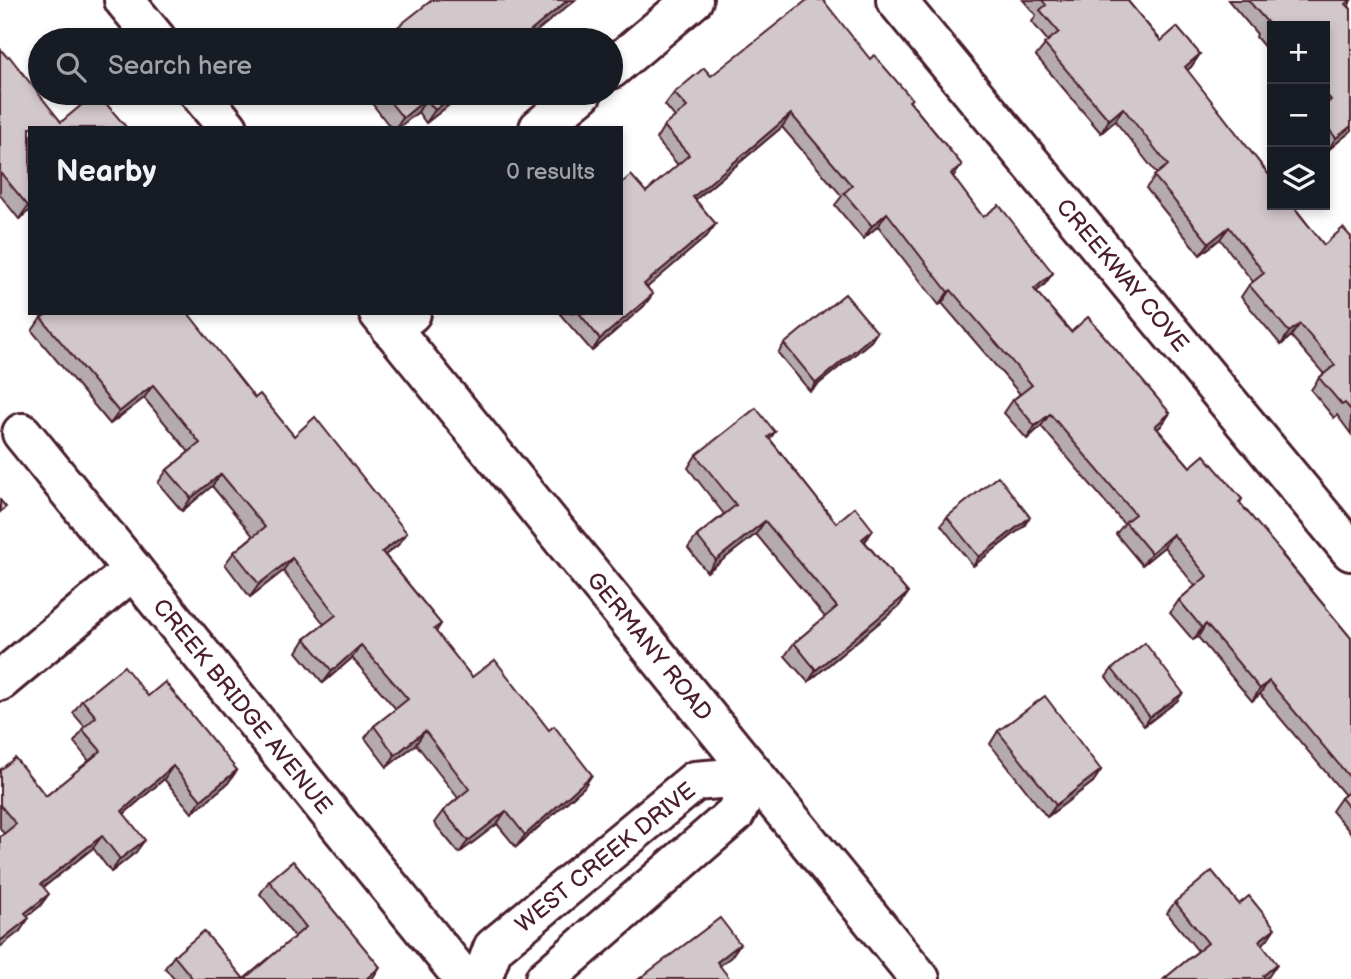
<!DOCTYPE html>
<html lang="en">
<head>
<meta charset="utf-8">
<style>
  :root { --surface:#171b24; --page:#242831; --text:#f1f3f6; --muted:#9ea1a6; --line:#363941 }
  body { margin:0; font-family:"Balsamiq Sans",sans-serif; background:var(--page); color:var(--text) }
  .controls { position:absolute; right:21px; top:21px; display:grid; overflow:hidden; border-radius:0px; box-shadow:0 4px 10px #0003 }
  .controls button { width:63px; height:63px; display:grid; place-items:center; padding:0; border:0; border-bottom:2px solid var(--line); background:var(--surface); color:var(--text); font:35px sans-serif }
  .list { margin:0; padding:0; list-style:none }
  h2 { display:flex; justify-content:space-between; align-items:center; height:91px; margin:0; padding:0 28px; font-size:30px }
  h2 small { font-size:23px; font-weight:400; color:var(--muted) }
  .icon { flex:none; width:38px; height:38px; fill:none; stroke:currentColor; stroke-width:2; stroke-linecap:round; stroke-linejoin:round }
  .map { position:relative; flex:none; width:1351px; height:979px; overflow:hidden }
  .search { position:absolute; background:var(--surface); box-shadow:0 4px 10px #0003; left:28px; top:28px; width:595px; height:77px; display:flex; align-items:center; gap:18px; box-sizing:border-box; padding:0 24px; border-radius:38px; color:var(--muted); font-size:26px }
  .panel { position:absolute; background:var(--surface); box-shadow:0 4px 10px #0003; left:28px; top:126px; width:595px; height:189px; border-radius:0px }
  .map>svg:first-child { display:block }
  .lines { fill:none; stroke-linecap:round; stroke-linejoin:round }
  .minor-casing { stroke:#4a1f2b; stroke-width:44 }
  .major-casing { stroke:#4a1f2b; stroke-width:44 }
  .minor { stroke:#fff; stroke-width:38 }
  .major { stroke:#fff; stroke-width:38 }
  .wall { fill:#b5abaf; stroke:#4a1f2b; stroke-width:2 }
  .shaded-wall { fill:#938b8e; stroke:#4a1f2b; stroke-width:2 }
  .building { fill:#d2c7cb; stroke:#4a1f2b; stroke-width:2 }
  .labels { text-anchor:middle; stroke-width:7; stroke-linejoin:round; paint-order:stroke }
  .street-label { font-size:23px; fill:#4a1f2b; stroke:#fff }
</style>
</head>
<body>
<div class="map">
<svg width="1351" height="979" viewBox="0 0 1351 979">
  <rect width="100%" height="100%" fill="#fff"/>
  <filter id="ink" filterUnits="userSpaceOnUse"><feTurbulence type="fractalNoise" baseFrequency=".0143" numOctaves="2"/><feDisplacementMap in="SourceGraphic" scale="14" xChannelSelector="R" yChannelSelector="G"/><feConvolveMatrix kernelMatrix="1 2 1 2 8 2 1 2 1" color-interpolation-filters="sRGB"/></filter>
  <g filter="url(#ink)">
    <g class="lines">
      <defs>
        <g id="minor">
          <polyline points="896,0 1351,551"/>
          <polyline points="611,69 693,0"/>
          <polyline points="539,128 582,93"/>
          <polyline points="391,329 411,313"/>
          <polyline points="22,433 464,979"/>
          <polyline points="0,681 133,570"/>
          <polyline points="482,979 493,948 695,781 755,776"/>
          <polyline points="545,979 735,814 755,776"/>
        </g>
        <g id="major">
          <polyline points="124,0 157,40"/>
          <polyline points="199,93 228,128"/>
          <polyline points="379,313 920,979"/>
        </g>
      </defs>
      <use href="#minor" class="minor-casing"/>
      <use href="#major" class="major-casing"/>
      <use href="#minor" class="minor"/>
      <use href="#major" class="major"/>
    </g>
    <g class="wall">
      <polygon points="1023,0 1127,0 1161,41 1200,54 1191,67 1187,70 1324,245 1351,237 1351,434 1337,415 1334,418 1311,390 1319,378 1324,374 1291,336 1281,345 1241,297 1249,285 1253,282 1220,239 1200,255 1146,188 1157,174 1115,121 1101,133 1036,56 1048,41 1032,22 1036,15"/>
      <polygon points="1228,0 1351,0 1349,6 1351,9 1351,131 1327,151 1325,147 1325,26 1272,26 1272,56 1256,37 1257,34"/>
      <polygon points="0,49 61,122 127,128 30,128 30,210 19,219 0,195"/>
      <polygon points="870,59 910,102 962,165 953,177 983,217 1053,273 1044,285 1036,292 1071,332 1170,413 1161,426 1157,429 1190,467 1242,499 1240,503 1351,638 1351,833 1332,811 1341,798 1345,795 1260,694 1252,701 1198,637 1193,640 1170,613 1179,600 1195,586 1164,547 1142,565 1116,534 1124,524 1041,426 1027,439 1004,413 1013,400 1020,394 942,303 939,305 878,226 863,239 835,205 842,196 782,127 695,200 707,236 647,287 644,306 592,351 559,313 621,313 646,192 678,165 656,139 664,126 675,117 665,105 674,93 711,76"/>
      <polygon points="364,93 460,93 454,101 426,123 418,112 398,128 391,128"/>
      <polygon points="41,318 255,398 294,436 407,533 398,545 385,555 441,624 436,632 472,677 584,787 516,847 497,824 459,853 434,823 443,811 458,798 416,744 387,767 365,738 374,726 396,709 352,658 323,683 297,652 305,639 324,624 283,571 250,597 225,564 234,552 253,536 212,486 182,511 158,483 167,470 189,452 144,398 110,424 32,331"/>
      <polygon points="877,332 871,341 810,391 778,353 784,344"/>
      <polygon points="775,432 770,439 836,523 873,530 865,542 908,593 899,606 808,682 785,656 794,643 825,617 756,534 707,572 688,548 697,536 724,514 688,468 696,455"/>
      <polygon points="947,517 1024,526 973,566 941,525"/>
      <polygon points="1112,669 1177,701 1144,726 1106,677"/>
      <polygon points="148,696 237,770 228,783 192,813 164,779 124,814 136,852 111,872 93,848 44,887 40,906 28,916 20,931 4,834 0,828 0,770 46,796 89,761 74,742 85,727 73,713 82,700"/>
      <polygon points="998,731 1101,770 1093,782 1047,817 990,744"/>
      <polygon points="269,881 372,979 174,979 165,968 174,956 244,979 295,937 260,894"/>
      <polygon points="1175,902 1267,940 1261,944 1269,976 1266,979 1164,979 1198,951 1167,913"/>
    </g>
    <g class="shaded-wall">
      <polygon points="568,0 575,0 526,40 520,40"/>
      <polygon points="1200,54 1191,67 1176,79 1185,67"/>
      <polygon points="457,93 460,93 454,101 426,123 435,110"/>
      <polygon points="426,99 418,112 398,128 396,128 403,118"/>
      <polygon points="1123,108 1115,121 1101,133 1109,120"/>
      <polygon points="791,114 782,127 684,209 693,197"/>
      <polygon points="1351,126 1351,131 1327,151 1336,138"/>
      <polygon points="962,165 953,177 951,174"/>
      <polygon points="30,205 30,210 19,219 28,206"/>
      <polygon points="887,213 878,226 863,239 872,226"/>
      <polygon points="716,224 707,236 636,297 644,284"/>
      <polygon points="1229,227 1220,239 1200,255 1209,243"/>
      <polygon points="1053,273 1044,285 1025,301 1034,289"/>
      <polygon points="951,290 942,303 939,305 948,292"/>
      <polygon points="653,294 644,306 592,351 600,339"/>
      <polygon points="1300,324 1291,336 1281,345 1289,332"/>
      <polygon points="877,332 871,341 810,391 816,383"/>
      <polygon points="153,385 144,398 110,424 119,412"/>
      <polygon points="1170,413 1161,426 1146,438 1155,426"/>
      <polygon points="1050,414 1041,426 1027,439 1035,426"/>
      <polygon points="221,474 212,486 182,511 191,498"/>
      <polygon points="1030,517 1024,526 973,566 979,557"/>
      <polygon points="765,521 756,534 707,572 716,560"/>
      <polygon points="873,530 864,542 862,539"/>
      <polygon points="407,533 398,545 373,564 382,552"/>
      <polygon points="1173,534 1164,547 1142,565 1151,553"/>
      <polygon points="292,558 283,571 250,597 259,584"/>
      <polygon points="908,593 899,606 808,682 816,670"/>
      <polygon points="1206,624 1198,637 1193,640 1202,628"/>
      <polygon points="361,645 352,658 323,683 332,671"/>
      <polygon points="1269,681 1260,694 1252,701 1260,689"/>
      <polygon points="1183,693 1177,701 1144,726 1150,717"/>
      <polygon points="425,731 416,744 387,767 395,755"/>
      <polygon points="173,766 164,779 113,823 122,811"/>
      <polygon points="237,770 228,783 192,813 201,800"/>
      <polygon points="1101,770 1093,782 1047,817 1056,805"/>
      <polygon points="592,775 584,787 516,847 525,835"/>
      <polygon points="506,811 497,824 459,853 468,841"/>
      <polygon points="102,836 93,848 32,896 41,884"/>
      <polygon points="145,840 136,852 111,872 120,859"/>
      <polygon points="49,894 40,906 16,925 25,913"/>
      <polygon points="29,918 20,931 0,947 0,941"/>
      <polygon points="1275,928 1267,940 1251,953 1259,941"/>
      <polygon points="740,944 731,957 708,975 717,962"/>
      <polygon points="1277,964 1269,976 1265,979 1263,976"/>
      <polygon points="380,967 372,979 366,979"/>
    </g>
    <g class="building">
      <polygon points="432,0 568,0 520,40 381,40"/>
      <polygon points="807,0 823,0 870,59 874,55 912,99 909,101 962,165 951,174 983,217 999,205 1053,273 1034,289 1071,332 1088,317 1170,413 1155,426 1190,467 1204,455 1242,499 1239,502 1283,554 1282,555 1351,638 1351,779 1269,681 1260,689 1206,624 1202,628 1179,600 1207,576 1173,534 1151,553 1125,522 1135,514 1050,414 1035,426 1013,400 1032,385 951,290 948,292 887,213 872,226 844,193 852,186 791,114 693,197 716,224 644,284 653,294 600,339 579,313 621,313 621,184 631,175 646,192 689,155 664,126 687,107 674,93 704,68 711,76"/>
      <polygon points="1042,0 1127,0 1161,41 1177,27 1200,54 1185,67 1272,179 1272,205 1292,205 1324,245 1343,228 1351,237 1351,265 1350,266 1351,267 1351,410 1345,403 1342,405 1319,378 1335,365 1300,324 1289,332 1249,285 1264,273 1229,227 1209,243 1154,176 1168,165 1123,108 1109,120 1044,44 1059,32 1040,10 1046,5"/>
      <polygon points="1248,0 1351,0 1346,4 1351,9 1351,126 1336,138 1325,124 1325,105 1331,100 1325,93 1325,26 1272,26 1272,33 1265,24 1267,22"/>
      <polygon points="0,49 7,57 9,56 61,122 96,93 97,93 127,128 30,128 30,205 28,206 0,172"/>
      <polygon points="383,93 457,93 435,110 426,99 403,118"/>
      <polygon points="845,294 877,332 816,383 784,344"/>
      <polygon points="48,313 188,313 255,398 260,394 294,436 315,417 407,533 382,552 441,624 434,629 472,677 495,660 549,730 554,726 592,775 525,835 506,811 468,841 443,811 469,789 425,731 395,755 374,726 408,699 361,645 332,671 305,639 336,615 292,558 259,584 234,552 265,527 221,474 191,498 167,470 200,443 153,385 119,412 41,318"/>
      <polygon points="756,408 775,432 768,437 836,523 855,507 873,530 862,539 908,593 816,670 794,643 837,607 765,521 716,560 697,536 736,505 696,455"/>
      <polygon points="998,476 1030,517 979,557 947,517"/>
      <polygon points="0,500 6,507 0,512"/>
      <polygon points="1145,643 1183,693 1150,717 1112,669"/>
      <polygon points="124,666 148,696 165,682 237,770 201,800 173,766 122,811 145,840 120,859 102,836 41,884 49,894 25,913 29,918 0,941 0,837 16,824 0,805 0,770 15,758 46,796 101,751 82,729 96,717 82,700"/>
      <polygon points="1045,696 1101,770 1056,805 998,731"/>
      <polygon points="1351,790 1351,810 1341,798"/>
      <polygon points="293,861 380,967 366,979 193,979 174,956 204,931 244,979 306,927 269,881"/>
      <polygon points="1212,871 1239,904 1249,896 1275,928 1259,941 1277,964 1263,976 1266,979 1167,979 1165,978 1208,943 1175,902"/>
      <polygon points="720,918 740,944 717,962 730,979 639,979"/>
    </g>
  </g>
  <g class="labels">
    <g class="street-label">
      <text transform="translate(1123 275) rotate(50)" y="8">CREEKWAY COVE</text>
      <text transform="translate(650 646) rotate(51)" y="8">GERMANY ROAD</text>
      <text transform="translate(243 706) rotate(51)" y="8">CREEK BRIDGE AVENUE</text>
      <text transform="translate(605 857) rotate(-39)" y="8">WEST CREEK DRIVE</text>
    </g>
  </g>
</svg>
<div class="controls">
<button>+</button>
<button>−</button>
<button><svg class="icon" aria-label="layers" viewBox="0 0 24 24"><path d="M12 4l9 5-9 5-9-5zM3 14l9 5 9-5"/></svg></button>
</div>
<div class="search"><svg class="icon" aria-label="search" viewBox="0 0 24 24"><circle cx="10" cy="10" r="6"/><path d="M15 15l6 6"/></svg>Search here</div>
<section class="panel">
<h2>Nearby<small>0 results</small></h2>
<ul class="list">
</ul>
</section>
</div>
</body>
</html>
